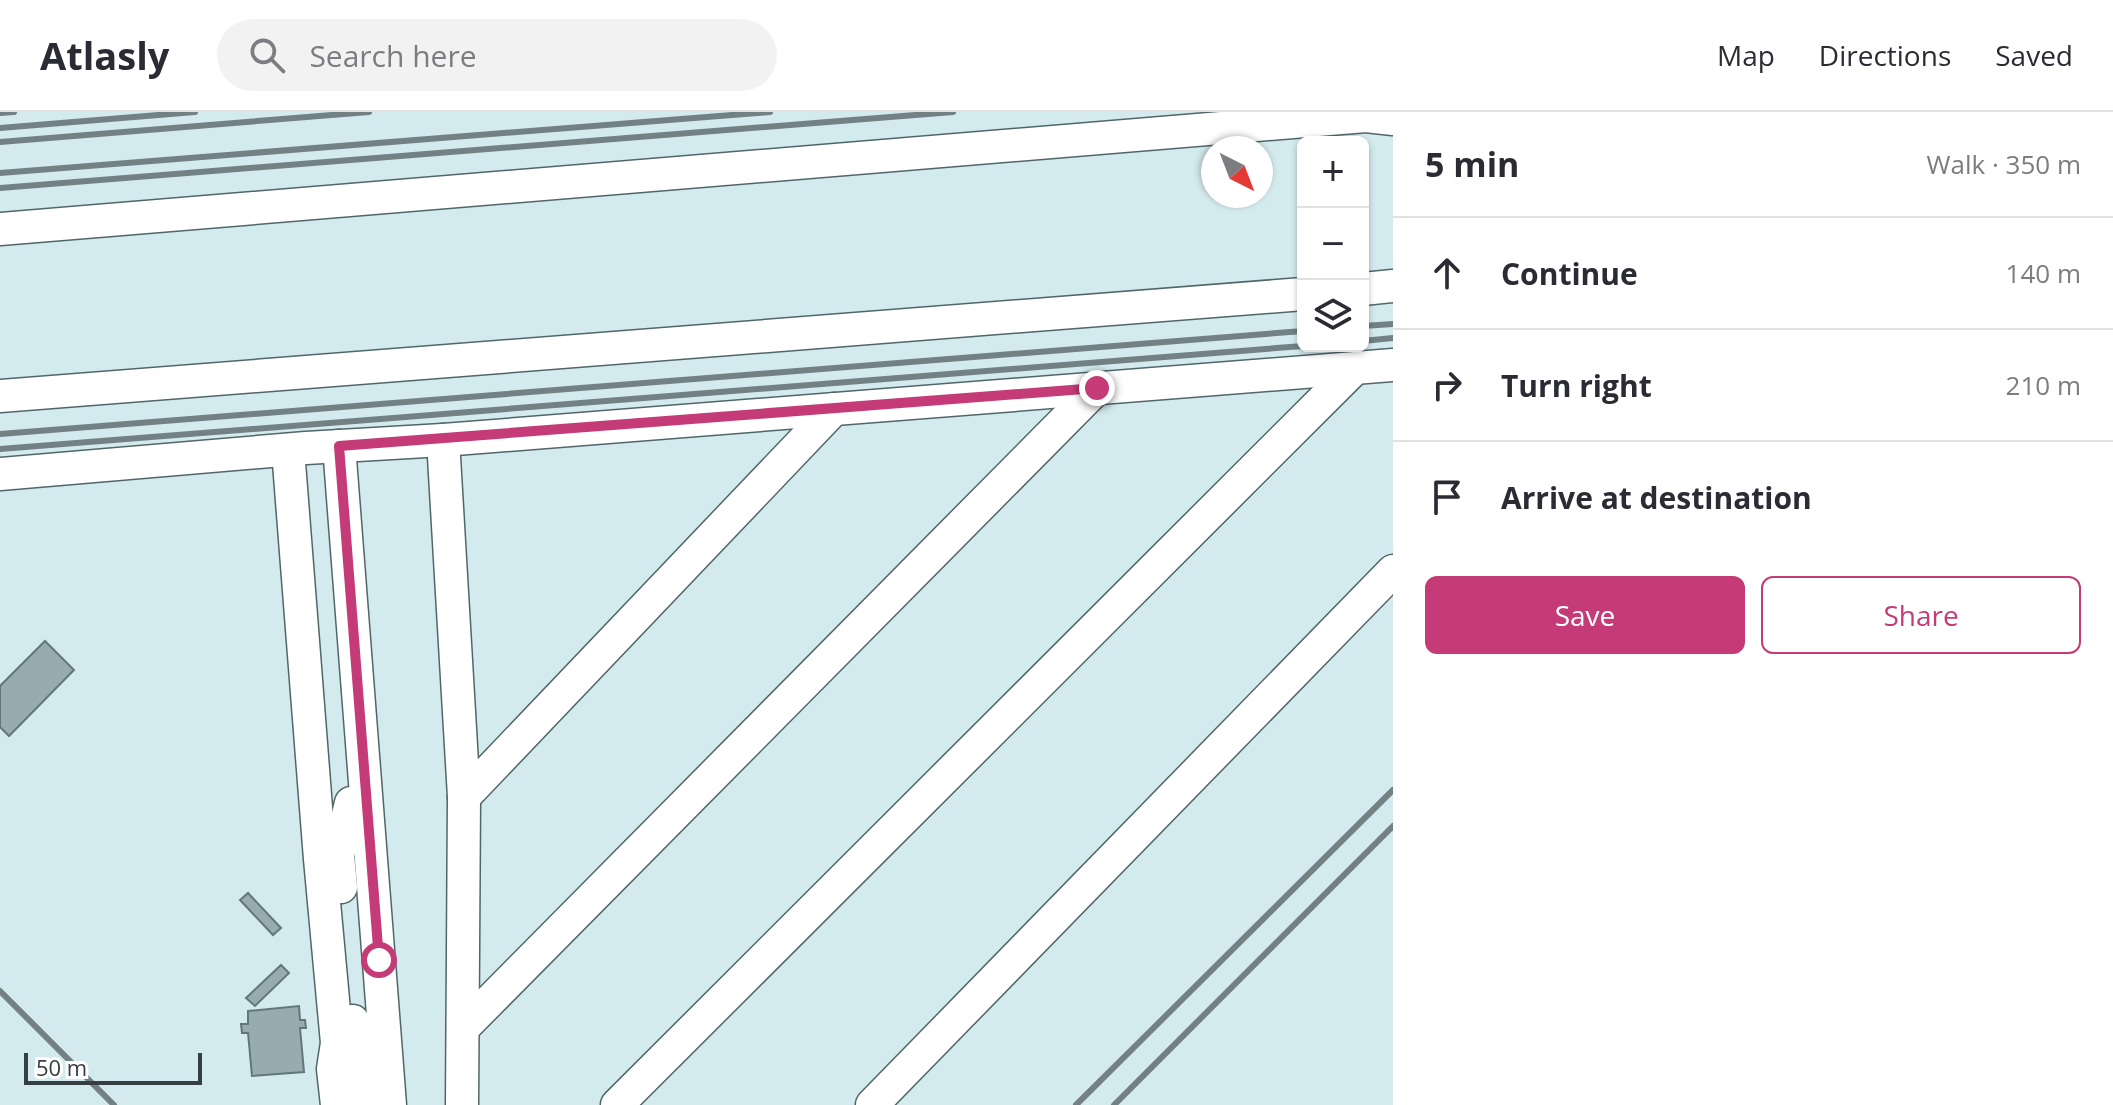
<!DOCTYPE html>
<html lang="en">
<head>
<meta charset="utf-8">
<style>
  :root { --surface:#fff; --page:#f2f2f3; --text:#2b2b33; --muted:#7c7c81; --line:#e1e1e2; --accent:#c43b77 }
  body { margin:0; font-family:"Open Sans",sans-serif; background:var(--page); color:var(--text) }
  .controls { position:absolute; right:24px; top:24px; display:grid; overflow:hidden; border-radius:12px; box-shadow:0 2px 6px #0004 }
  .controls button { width:72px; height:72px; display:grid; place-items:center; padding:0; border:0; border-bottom:2px solid var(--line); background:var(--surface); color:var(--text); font:40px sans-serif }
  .compass { position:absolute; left:1201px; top:24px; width:72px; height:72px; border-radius:50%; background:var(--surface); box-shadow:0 2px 6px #0004; rotate:138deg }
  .scale { position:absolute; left:24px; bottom:20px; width:178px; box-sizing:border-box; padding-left:8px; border:4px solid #353e40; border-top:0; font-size:22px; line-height:28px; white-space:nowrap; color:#353e40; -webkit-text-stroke:6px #fff; paint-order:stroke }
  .stop { position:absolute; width:24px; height:24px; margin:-18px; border:6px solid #c43b77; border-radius:50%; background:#fff }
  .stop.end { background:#c43b77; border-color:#fff; box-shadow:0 2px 8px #0008 }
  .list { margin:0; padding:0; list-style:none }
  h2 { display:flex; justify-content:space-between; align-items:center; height:104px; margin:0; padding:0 32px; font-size:34px }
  h2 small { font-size:26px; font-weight:400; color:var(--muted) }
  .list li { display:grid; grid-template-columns:52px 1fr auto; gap:24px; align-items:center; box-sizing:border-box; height:112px; padding:0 32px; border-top:2px solid var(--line) }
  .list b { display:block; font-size:30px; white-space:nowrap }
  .list em { font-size:26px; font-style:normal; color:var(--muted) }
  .actions { display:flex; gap:16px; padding:24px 32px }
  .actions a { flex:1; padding:18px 0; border:2px solid var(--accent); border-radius:12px; text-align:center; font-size:28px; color:var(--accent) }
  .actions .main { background:var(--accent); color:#fff }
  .icon { flex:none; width:44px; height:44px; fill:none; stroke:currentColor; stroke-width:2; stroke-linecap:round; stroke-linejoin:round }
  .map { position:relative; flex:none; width:1393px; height:993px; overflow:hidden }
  header { display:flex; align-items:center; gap:48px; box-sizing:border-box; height:112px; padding:0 40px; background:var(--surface); border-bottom:2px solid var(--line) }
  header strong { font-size:38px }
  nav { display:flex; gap:44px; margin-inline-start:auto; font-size:28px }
  .search { width:560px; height:72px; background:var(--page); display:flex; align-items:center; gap:20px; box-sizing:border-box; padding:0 28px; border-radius:44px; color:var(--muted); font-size:30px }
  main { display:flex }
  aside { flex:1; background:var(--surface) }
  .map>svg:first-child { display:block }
  .building { fill:#96acaf; stroke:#63777b; stroke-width:2 }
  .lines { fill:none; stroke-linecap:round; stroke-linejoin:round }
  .minor-casing { stroke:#516669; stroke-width:35 }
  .minor { stroke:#fff; stroke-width:32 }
  .rail { stroke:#738184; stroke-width:6 }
  .route { stroke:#c43b77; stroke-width:10 }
</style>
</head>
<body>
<header>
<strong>Atlasly</strong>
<div class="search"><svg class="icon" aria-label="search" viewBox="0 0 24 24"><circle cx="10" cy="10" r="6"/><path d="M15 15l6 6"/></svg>Search here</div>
<nav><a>Map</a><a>Directions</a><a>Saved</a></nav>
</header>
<main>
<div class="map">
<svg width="1393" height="993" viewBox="0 0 1393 993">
  <rect width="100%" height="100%" fill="#d3eaee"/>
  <g class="building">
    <polygon points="45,529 74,558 9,624 0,615 0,574"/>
    <polygon points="248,781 281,816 273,823 240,788"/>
    <polygon points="281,853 289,861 255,894 246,886"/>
    <polygon points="299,894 300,908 305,908 306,916 300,916 304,960 252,964 248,921 242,921 241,912 248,912 248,899"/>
  </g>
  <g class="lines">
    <defs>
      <g id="minor">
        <polyline points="0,117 1366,4 1393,7"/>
        <polyline points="1363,177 1393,174"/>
        <polyline points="0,284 1303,182"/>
        <polyline points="443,328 464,685 462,993"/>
        <polyline points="339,334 390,993"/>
        <polyline points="288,338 320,747 337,931 333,957 337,993"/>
        <polyline points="0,362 306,336 443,328 1393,253"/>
        <polyline points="464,685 834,297"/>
        <polyline points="341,775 338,743 351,691"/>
        <polyline points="353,909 361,993"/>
        <polyline points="463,916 1097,276"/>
        <polyline points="617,993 1354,257"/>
        <polyline points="872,993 1393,459"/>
      </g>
    </defs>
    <use href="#minor" class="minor-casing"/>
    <use href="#minor" class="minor"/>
    <g class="rail">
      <polyline points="0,1 14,0"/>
      <polyline points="0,16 195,0"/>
      <polyline points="0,30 369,0"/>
      <polyline points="0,61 770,0"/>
      <polyline points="0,76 953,0"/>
      <polyline points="1363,214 1393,212"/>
      <polyline points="1363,229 1393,226"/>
      <polyline points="0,322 1303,219"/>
      <polyline points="0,337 1303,234"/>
      <polyline points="0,879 114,993"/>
      <polyline points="1076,993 1393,678"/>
      <polyline points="1114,993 1393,714"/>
    </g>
  </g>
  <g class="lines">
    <polyline class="route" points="379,848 339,334 1097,276"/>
  </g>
</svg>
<div class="controls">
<button>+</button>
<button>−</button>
<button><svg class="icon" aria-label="layers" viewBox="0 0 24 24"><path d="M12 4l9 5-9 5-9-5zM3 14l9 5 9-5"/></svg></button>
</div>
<svg class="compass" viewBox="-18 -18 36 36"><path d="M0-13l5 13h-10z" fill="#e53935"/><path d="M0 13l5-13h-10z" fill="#7c7c81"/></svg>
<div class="scale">50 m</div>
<div class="stop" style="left:379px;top:848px"></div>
<div class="stop end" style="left:1097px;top:276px"></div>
</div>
<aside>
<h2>5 min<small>Walk · 350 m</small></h2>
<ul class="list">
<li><svg class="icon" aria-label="ahead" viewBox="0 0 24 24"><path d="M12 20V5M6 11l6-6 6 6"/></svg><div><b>Continue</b></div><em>140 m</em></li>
<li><svg class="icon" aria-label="right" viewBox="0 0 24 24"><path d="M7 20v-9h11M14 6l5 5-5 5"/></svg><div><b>Turn right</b></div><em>210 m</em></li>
<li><svg class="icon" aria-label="arrive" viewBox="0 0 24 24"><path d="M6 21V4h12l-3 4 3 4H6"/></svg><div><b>Arrive at destination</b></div></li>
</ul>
<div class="actions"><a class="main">Save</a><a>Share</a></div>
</aside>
</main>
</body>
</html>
